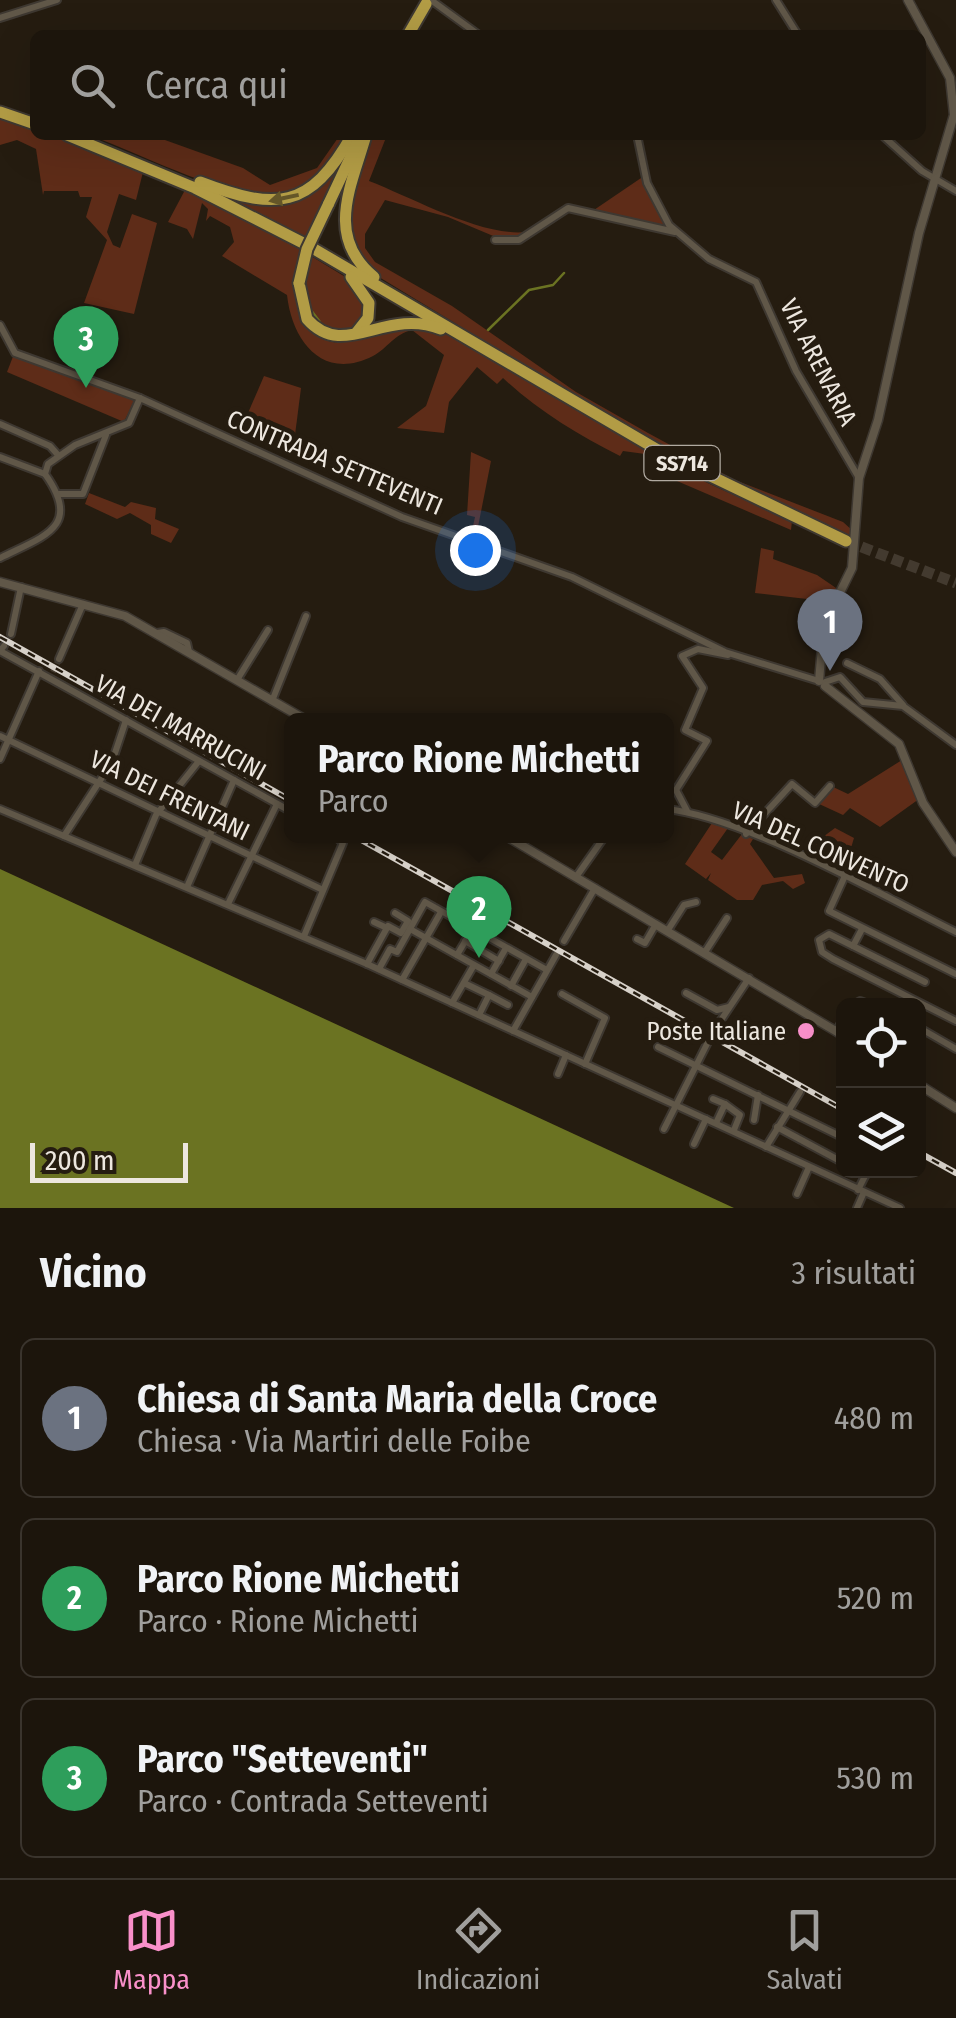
<!DOCTYPE html>
<html lang="it">
<head>
<meta charset="utf-8">
<style>
  :root { --surface:#1c150c; --page:#251e15; --text:#f1f3f6; --muted:#a09f9d; --line:#3a342d; --accent:#f990ca }
  body { margin:0; font-family:"Fira Sans Condensed",sans-serif; background:var(--page); color:var(--text) }
  .controls { position:absolute; right:30px; bottom:30px; display:grid; overflow:hidden; border-radius:15px; box-shadow:0 10px 40px #0002 }
  .controls button { width:90px; height:90px; display:grid; place-items:center; padding:0; border:0; border-bottom:2px solid var(--line); background:var(--surface); color:var(--text); font:50px sans-serif }
  .scale { position:absolute; left:30px; bottom:25px; width:158px; box-sizing:border-box; padding-left:10px; border:5px solid #ede7df; border-top:0; font-size:28px; line-height:35px; white-space:nowrap; color:#ede7df; -webkit-text-stroke:8px #251c10; paint-order:stroke }
  .you { position:absolute; left:475px; top:550px; width:35px; height:35px; margin:-25px; border:8px solid #fff; border-radius:50%; background:#1a73e8; box-shadow:0 0 0 15px #1a73e833 }
  .badge { display:grid; place-items:center; width:65px; height:65px; border-radius:50%; background:var(--accent); color:#fff; font-size:32px; font-weight:700 }
  .pin { position:absolute; translate:-50% -82px; filter:drop-shadow(0 2px 5px #0008) }
  .pin::after { content:''; position:absolute; top:52px; width:35px; height:30px; background:inherit; clip-path:polygon(0 0,100% 0,50% 100%) }
  .popup { position:absolute; left:284px; top:713px; width:390px; height:130px; box-sizing:border-box; display:grid; place-content:center; border-radius:15px; background:var(--surface); filter:drop-shadow(0 2px 8px #0005); font-size:32px; white-space:nowrap; color:var(--muted) }
  .popup b { font-size:38px; color:var(--text) }
  .popup::after { content:''; position:absolute; left:50%; top:100%; margin-left:-20px; border:20px solid transparent; border-top-color:var(--surface) }
  .list { margin:0; padding:0; list-style:none }
  h2 { display:flex; justify-content:space-between; align-items:center; height:130px; margin:0; padding:0 40px; font-size:42px }
  h2 small { font-size:32px; font-weight:400; color:var(--muted) }
  .list li { display:grid; grid-template-columns:65px 1fr auto; gap:30px; align-items:center; box-sizing:border-box; height:160px; margin:0 20px 20px; padding:0 20px; border:2px solid var(--line); border-radius:15px }
  .list b { display:block; font-size:38px; white-space:nowrap }
  .list p { margin:0; font-size:32px; white-space:nowrap; color:var(--muted) }
  .list em { font-size:32px; font-style:normal; color:var(--muted) }
  .icon { flex:none; width:55px; height:55px; fill:none; stroke:currentColor; stroke-width:2; stroke-linecap:round; stroke-linejoin:round }
  .map { position:relative; flex:none; width:956px; height:1208px; overflow:hidden }
  .search { position:absolute; background:var(--surface); box-shadow:0 10px 40px #0002; left:30px; right:30px; top:30px; height:110px; display:flex; align-items:center; gap:25px; box-sizing:border-box; padding:0 35px; border-radius:15px; color:var(--muted); font-size:38px }
  .sheet { height:670px; background:var(--surface) }
  nav { display:flex; justify-content:space-around; align-items:center; box-sizing:border-box; height:140px; border-top:2px solid var(--line); background:var(--surface); font-size:28px; color:var(--muted) }
  nav a { display:grid; justify-items:center; gap:5px }
  nav .on { color:var(--accent) }
  .map>svg:first-child { display:block }
  .green { fill:#5e2c18 }
  .water { fill:#6b7322 }
  .lines { fill:none; stroke-linecap:round; stroke-linejoin:round }
  .stream { stroke:#6b7322; stroke-width:2.5 }
  .minor-tunnel { stroke:#433a2f; stroke-width:6; stroke-dasharray:6 3; stroke-linecap:butt }
  .trunk-tunnel { stroke:#433a2f; stroke-width:11; stroke-dasharray:11 5.5; stroke-linecap:butt }
  .minor-casing { stroke:#3e3831; stroke-width:10 }
  .secondary-casing { stroke:#3e3831; stroke-width:11 }
  .trunk-casing { stroke:#3e3831; stroke-width:15 }
  .minor { stroke:#605748; stroke-width:6 }
  .secondary { stroke:#605748; stroke-width:8 }
  .trunk { stroke:#b29c45; stroke-width:11 }
  .rail-casing { stroke:#d7d1c9; stroke-width:6 }
  .rail { stroke:#251c10; stroke-width:2.5; stroke-dasharray:8; stroke-linecap:butt }
  .trunk-bridge-casing { stroke:#3e3831; stroke-width:15; stroke-linecap:butt }
  .trunk-bridge { stroke:#b29c45; stroke-width:11 }
  .oneway { fill:#645628 }
  .poi-dot { fill:#f990ca; stroke:#251c10; stroke-width:4 }
  .labels { text-anchor:middle; stroke-width:10; stroke-linejoin:round; paint-order:stroke }
  .shield { fill:#251c10; stroke:#b1aaa1; stroke-width:2.5 }
  .shield-label { font-size:22px; font-weight:bold; fill:#ede7df }
  .street-label { font-size:25px; fill:#ede7df; stroke:#251c10 }
  .poi-label { font-size:25px; fill:#ede7df; stroke:#251c10; text-anchor:end }
</style>
</head>
<body>
<div class="map">
<svg width="956" height="1208" viewBox="0 0 956 1208">
  <rect width="100%" height="100%" fill="#251c10"/>
  <g class="green">
    <path d="M0,116l35,12v7h19l132,53 116,61c-9,27 -12,65 14,85 23,19 41,0 64,-5 15,-4 47,-3 61,3 84,38 159,93 240,137 35,20 74,34 111,52l-1,9 -114,-49 1,-5 -33,-22 -22,-3 -3,5c-42,-21 -83,-46 -117,-78l-6,6 -20,-17 -28,35 -5,31 -47,-5 29,-22 18,-51 -32,-25c-18,4 -24,18 -39,26 -51,26 -81,-16 -86,-61l-65,-39 12,-14 -4,-15 -20,-11 -4,5 2,-12 -6,-6 -9,36 -6,-10 -19,-7 17,-32 -42,-18 -7,28 -17,-6 -12,38 6,13 7,3 12,-34 25,9 -23,91 -50,-11 23,-63 -21,-23 6,-20h-12l-2,-6h-34l-1,4 -7,-46 -19,-9 -17,5z"/>
    <path d="M88,135h63l92,33 27,17 47,-17 23,-33h11c-13,22 -27,45 -50,57 -46,24 -165,-42 -213,-57z"/>
    <path d="M373,135h14l-18,46c42,16 113,56 157,51l-16,11 -62,-26 -63,-17 -20,34v14l10,14 77,44 124,86 72,41 87,47 108,42 10,9v8l-197,-94 -282,-171c-41,-42 -19,-92 -1,-139z"/>
    <path d="M348,152l-42,88 -83,-44v-3c58,20 92,13 125,-41z"/>
    <polygon points="644,176 672,229 591,212"/>
    <path d="M311,256l36,22 19,22 -3,22 -14,10c-46,-2 -50,-38 -38,-76z"/>
    <polygon points="14,354 135,399 124,422 7,372"/>
    <polygon points="264,376 301,388 295,435 248,413"/>
    <polygon points="471,452 491,461 476,537 471,535 475,517 467,515"/>
    <polygon points="89,493 125,507 131,502 156,508 155,519 179,529 171,543 151,534 151,525 130,513 117,519 85,504"/>
    <polygon points="761,548 774,551 773,559 817,575 839,590 826,615 822,609 809,608 807,599 755,593"/>
    <polygon points="902,760 919,799 880,827 850,808 843,815 817,803 831,786 848,794"/>
    <polygon points="712,823 728,828 711,852 722,860 742,834 753,839 750,844 774,878 802,874 805,883 793,889 783,881 762,885 753,900 737,900 708,880 711,873 706,879 685,864"/>
    <polygon points="835,828 854,838 843,874 800,854"/>
  </g>
  <polygon class="water" points="0,869 734,1208 0,1208"/>
  <g class="lines">
    <g class="stream">
      <polyline points="310,309 320,322"/>
      <polyline points="488,330 529,290 553,285 564,273"/>
    </g>
    <polyline class="minor-tunnel" points="53,672 59,659"/>
    <polyline class="trunk-tunnel" points="846,541 956,583"/>
    <defs>
      <g id="minor">
        <polyline points="431,0 479,35"/>
        <polyline points="776,0 798,35"/>
        <polyline points="0,18 57,0"/>
        <polyline points="637,135 647,183 669,225 709,259 756,282 796,371 859,478"/>
        <polyline points="882,135 922,171 956,191"/>
        <polyline points="495,240 519,240 568,208 675,232"/>
        <polyline points="0,325 15,353 140,398 402,517 572,577 725,652 819,681"/>
        <polyline points="0,424 50,446 58,455"/>
        <polyline points="0,457 45,474"/>
        <polyline points="59,494 83,494 106,435"/>
        <path d="M0,558c44,-22 83,-31 45,-84l3,-10 27,-19 54,-22 11,-25"/>
        <polyline points="157,633 164,632 187,643 189,652"/>
        <polyline points="11,634 21,587"/>
        <polyline points="4,646 0,651 292,812"/>
        <polyline points="59,659 83,604"/>
        <polyline points="847,663 880,679 903,705"/>
        <polyline points="237,680 268,630"/>
        <polyline points="825,682 840,677 863,702 903,706 956,745"/>
        <polyline points="272,701 306,616"/>
        <polyline points="0,736 323,890"/>
        <polyline points="0,759 39,671"/>
        <polyline points="0,809 367,964 900,1208"/>
        <path d="M666,809c79,8 215,86 290,123"/>
        <polyline points="687,811 676,790 707,741 685,730 703,688 682,656 698,649 728,655"/>
        <polyline points="746,834 792,784 815,803 830,786"/>
        <polyline points="64,836 112,762 126,720"/>
        <polyline points="135,865 156,815 199,761"/>
        <polyline points="576,877 605,836"/>
        <polyline points="844,878 829,911 956,974"/>
        <polyline points="187,887 234,780"/>
        <polyline points="228,904 277,804"/>
        <polyline points="374,922 387,928"/>
        <polyline points="410,929 532,997"/>
        <polyline points="668,930 684,905 696,902"/>
        <polyline points="304,936 343,843 335,836"/>
        <polyline points="637,939 645,943 656,924"/>
        <polyline points="465,941 499,961"/>
        <polyline points="564,941 595,888"/>
        <polyline points="853,946 862,929"/>
        <polyline points="705,952 727,918"/>
        <polyline points="457,955 472,930"/>
        <polyline points="367,964 388,926 401,933 408,921 395,913"/>
        <polyline points="379,969 390,949 397,952 425,902 547,970"/>
        <polyline points="491,974 506,948"/>
        <polyline points="402,980 441,912"/>
        <polyline points="925,982 829,934 819,940 822,952 833,959 956,1021"/>
        <polyline points="464,983 489,995 479,1015"/>
        <polyline points="511,986 526,959"/>
        <polyline points="686,993 717,1010 729,1007"/>
        <polyline points="562,994 605,1018 585,1064"/>
        <polyline points="489,995 508,1005"/>
        <polyline points="452,1003 474,965"/>
        <polyline points="851,1006 860,1001 874,1006"/>
        <polyline points="918,1027 956,1049"/>
        <polyline points="715,1029 749,978"/>
        <polyline points="513,1031 556,955"/>
        <polyline points="836,1031 844,1018"/>
        <polyline points="658,1047 844,1138"/>
        <polyline points="558,1074 566,1055"/>
        <polyline points="713,1099 725,1104"/>
        <polyline points="754,1120 758,1095"/>
        <polyline points="716,1123 725,1104 740,1115 734,1130"/>
        <polyline points="777,1127 844,1163"/>
        <polyline points="664,1129 710,1038"/>
        <polyline points="694,1144 706,1119"/>
        <polyline points="766,1147 800,1092"/>
        <polyline points="856,1170 865,1176"/>
        <polyline points="858,1190 868,1170"/>
        <polyline points="797,1194 809,1167"/>
        <polyline points="857,1208 864,1192"/>
      </g>
      <g id="secondary">
        <polyline points="0,582 125,616 306,720"/>
        <polyline points="819,681 824,625 852,568 859,478 878,420 919,233 954,115 950,78 908,0"/>
        <polyline points="825,686 899,744 923,803 956,852"/>
        <polyline points="506,836 844,1036"/>
        <polyline points="918,1084 956,1108"/>
      </g>
      <g id="trunk">
        <polyline points="408,35 426,4"/>
        <polyline points="0,112 35,124"/>
        <polyline points="67,135 195,188 303,243"/>
        <path d="M366,135c-14,50 -42,101 8,142"/>
        <path d="M200,182c76,29 110,28 152,-47"/>
        <polyline points="328,205 359,139"/>
        <polyline points="314,249 663,453 846,541"/>
        <polyline points="351,277 369,303 368,318 357,332"/>
        <path d="M299,283l8,36c37,42 77,-12 134,10"/>
      </g>
    </defs>
    <use href="#minor" class="minor-casing"/>
    <use href="#secondary" class="secondary-casing"/>
    <use href="#trunk" class="trunk-casing"/>
    <use href="#minor" class="minor"/>
    <use href="#secondary" class="secondary"/>
    <use href="#trunk" class="trunk"/>
    <defs>
      <g id="rail">
        <polyline points="0,637 292,801"/>
        <polyline points="354,836 844,1110"/>
        <polyline points="918,1152 956,1173"/>
      </g>
    </defs>
    <use href="#rail" class="rail-casing"/>
    <use href="#rail" class="rail"/>
    <defs>
      <polyline id="trunk-bridge" points="299,283 307,249 328,205"/>
    </defs>
    <use href="#trunk-bridge" class="trunk-bridge-casing"/>
    <use href="#trunk-bridge" class="trunk-bridge"/>
  </g>
  <defs><path id="oneway-solid" d="M-6-.8H1V-3.2L6.5 0L1 3.2V.8H-6Z" transform="scale(2.5)"/></defs>
  <use class="oneway" href="#oneway-solid" transform="translate(284 198) rotate(168)"/>
  <circle class="poi-dot" cx="806" cy="1031" r="10"/>
  <g class="labels">
    <rect class="shield" x="644.5" y="446" width="75" height="34" rx="8"/>
    <g class="shield-label">
      <text x="682" y="471">SS714</text>
    </g>
    <g class="street-label">
      <text transform="translate(819 362) rotate(63)" y="9">VIA ARENARIA</text>
      <text transform="translate(335 462) rotate(23)" y="9">CONTRADA SETTEVENTI</text>
      <text transform="translate(181 727) rotate(29)" y="9">VIA DEI MARRUCINI</text>
      <text transform="translate(170 795) rotate(26)" y="9">VIA DEI FRENTANI</text>
      <text transform="translate(821 847) rotate(24)" y="9">VIA DEL CONVENTO</text>
    </g>
    <g class="poi-label">
      <text x="786" y="1040">Poste Italiane</text>
    </g>
  </g>
</svg>
<div class="controls">
<button><svg class="icon" aria-label="locate" viewBox="0 0 24 24"><circle cx="12" cy="12" r="6"/><path d="M12 2v4M12 18v4M2 12h4M18 12h4"/></svg></button>
<button><svg class="icon" aria-label="layers" viewBox="0 0 24 24"><path d="M12 4l9 5-9 5-9-5zM3 14l9 5 9-5"/></svg></button>
</div>
<div class="scale">200 m</div>
<div class="you"></div>
<div class="pin badge" style="left:830px;top:671px;background:#6b7280">1</div>
<div class="pin badge" style="left:479px;top:958px;background:#2e9e5b">2</div>
<div class="popup"><b>Parco Rione Michetti</b>Parco</div>
<div class="pin badge" style="left:86px;top:388px;background:#2e9e5b">3</div>
<div class="search"><svg class="icon" aria-label="search" viewBox="0 0 24 24"><circle cx="10" cy="10" r="6"/><path d="M15 15l6 6"/></svg>Cerca qui</div>
</div>
<section class="sheet">
<h2>Vicino<small>3 risultati</small></h2>
<ul class="list">
<li><span class="badge" style="background:#6b7280">1</span><div><b>Chiesa di Santa Maria della Croce</b><p>Chiesa · Via Martiri delle Foibe</p></div><em>480 m</em></li>
<li><span class="badge" style="background:#2e9e5b">2</span><div><b>Parco Rione Michetti</b><p>Parco · Rione Michetti</p></div><em>520 m</em></li>
<li><span class="badge" style="background:#2e9e5b">3</span><div><b>Parco &quot;Setteventi&quot;</b><p>Parco · Contrada Setteventi</p></div><em>530 m</em></li>
</ul>
</section>
<nav>
<a class="on"><svg class="icon" aria-label="map" viewBox="0 0 24 24"><path d="M3 6l6-2 6 2 6-2v14l-6 2-6-2-6 2zM9 4v14M15 6v14"/></svg>Mappa</a>
<a><svg class="icon" aria-label="directions" viewBox="0 0 24 24"><path d="M12 3l9 9-9 9-9-9zM9 14v-3h6M13 9l2 2-2 2"/></svg>Indicazioni</a>
<a><svg class="icon" aria-label="saved" viewBox="0 0 24 24"><path d="M7 4h10v16l-5-4-5 4z"/></svg>Salvati</a>
</nav>
</body>
</html>
